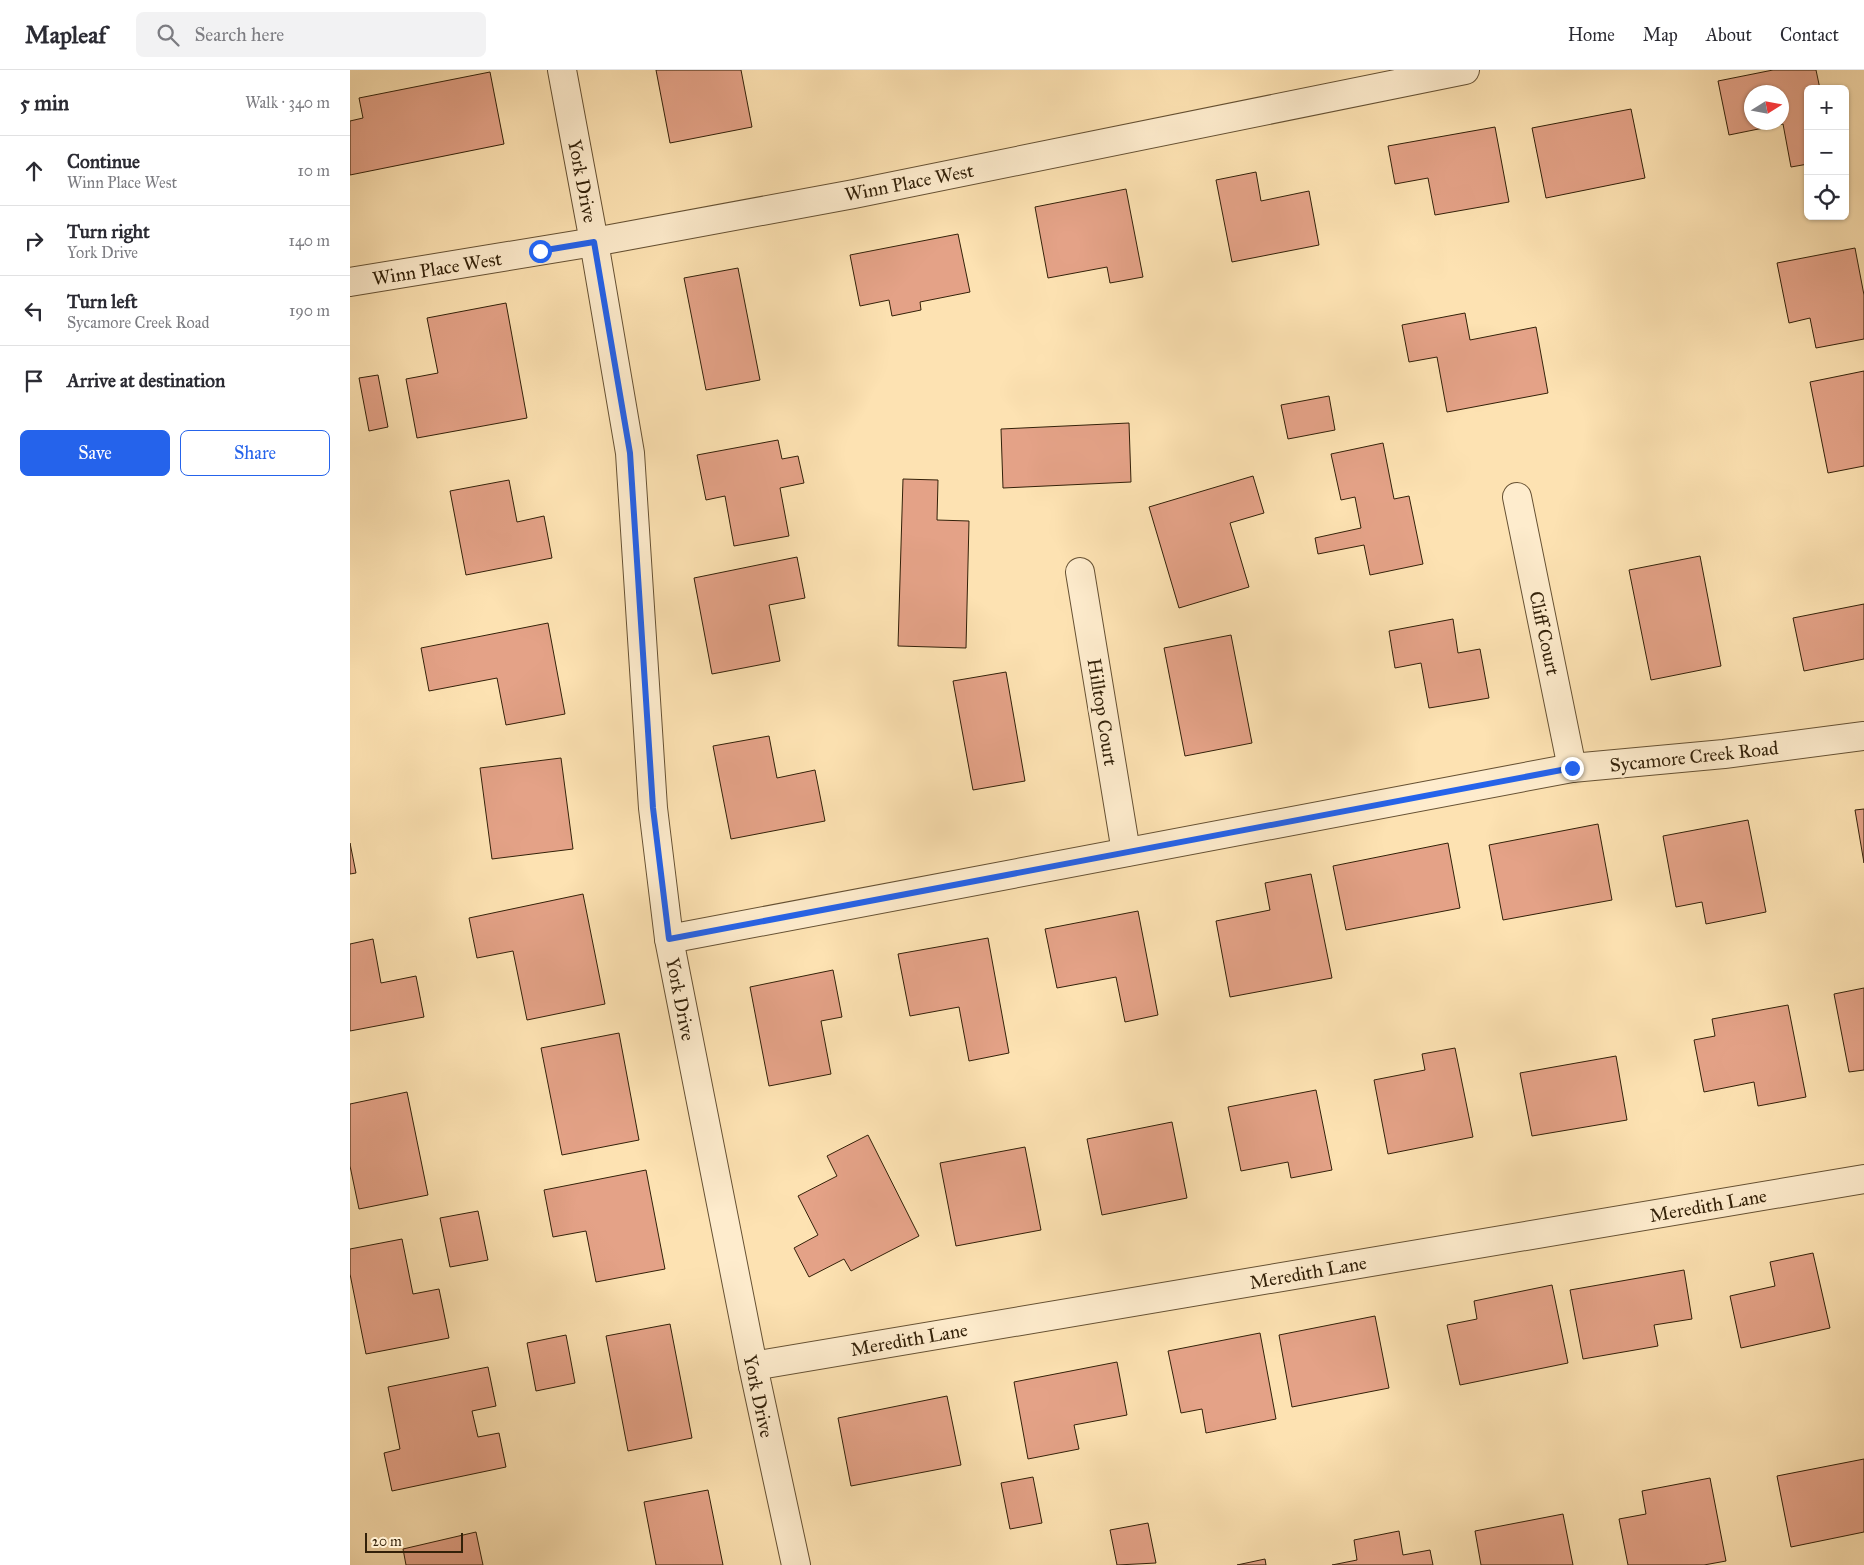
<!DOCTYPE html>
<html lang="en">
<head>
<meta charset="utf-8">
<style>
  :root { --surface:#fff; --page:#f2f2f3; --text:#2b2b33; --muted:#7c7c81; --line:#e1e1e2; --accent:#2563eb }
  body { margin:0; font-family:"IM FELL Great Primer",serif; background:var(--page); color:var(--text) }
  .controls { position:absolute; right:15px; top:15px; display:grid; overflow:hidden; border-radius:8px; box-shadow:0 1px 4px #0004 }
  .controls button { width:45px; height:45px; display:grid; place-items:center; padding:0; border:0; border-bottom:1px solid var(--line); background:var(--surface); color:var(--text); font:25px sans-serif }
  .compass { position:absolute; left:1394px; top:15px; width:45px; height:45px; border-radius:50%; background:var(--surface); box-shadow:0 1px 4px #0004; rotate:79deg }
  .scale { position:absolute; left:15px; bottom:12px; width:98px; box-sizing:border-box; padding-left:5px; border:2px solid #332109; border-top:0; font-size:14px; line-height:18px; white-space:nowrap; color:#332109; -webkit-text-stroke:4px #feeccd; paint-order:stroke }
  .stop { position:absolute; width:15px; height:15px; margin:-11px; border:4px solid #2563eb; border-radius:50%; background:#fff }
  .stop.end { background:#2563eb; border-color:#fff; box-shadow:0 1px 5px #0008 }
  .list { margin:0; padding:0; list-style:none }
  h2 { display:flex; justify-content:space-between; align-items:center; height:65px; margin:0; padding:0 20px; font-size:21px }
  h2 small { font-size:16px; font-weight:400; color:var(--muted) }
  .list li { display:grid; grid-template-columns:32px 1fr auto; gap:15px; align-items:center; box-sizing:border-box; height:70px; padding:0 20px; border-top:1px solid var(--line) }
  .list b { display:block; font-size:19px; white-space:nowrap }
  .list p { margin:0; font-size:16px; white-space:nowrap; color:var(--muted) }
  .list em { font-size:16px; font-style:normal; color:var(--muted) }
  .actions { display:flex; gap:10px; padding:15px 20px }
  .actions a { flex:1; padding:11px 0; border:1px solid var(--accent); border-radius:8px; text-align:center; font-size:18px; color:var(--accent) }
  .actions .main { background:var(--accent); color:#fff }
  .icon { flex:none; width:28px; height:28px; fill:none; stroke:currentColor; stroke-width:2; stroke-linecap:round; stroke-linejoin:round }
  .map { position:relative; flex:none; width:1514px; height:1495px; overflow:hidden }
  header { display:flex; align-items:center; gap:30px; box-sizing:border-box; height:70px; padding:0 25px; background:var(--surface); border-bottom:1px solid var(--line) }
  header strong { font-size:24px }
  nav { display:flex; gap:28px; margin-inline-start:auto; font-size:18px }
  .search { width:350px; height:45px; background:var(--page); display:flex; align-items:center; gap:12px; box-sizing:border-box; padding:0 18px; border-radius:8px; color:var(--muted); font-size:19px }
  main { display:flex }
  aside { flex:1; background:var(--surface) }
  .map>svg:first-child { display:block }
  .building { fill:#e4a287; stroke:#332109; fill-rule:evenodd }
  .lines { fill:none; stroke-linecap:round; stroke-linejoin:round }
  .minor-casing { stroke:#665133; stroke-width:30 }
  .minor { stroke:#feeccd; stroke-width:28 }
  .route { stroke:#2563eb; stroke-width:6 }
  .labels { text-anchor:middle; stroke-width:5; stroke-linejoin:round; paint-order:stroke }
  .street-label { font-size:19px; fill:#332109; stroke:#feeccd }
</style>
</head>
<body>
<header>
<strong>Mapleaf</strong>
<div class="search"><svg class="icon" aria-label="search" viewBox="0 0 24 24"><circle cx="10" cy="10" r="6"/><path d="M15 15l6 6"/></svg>Search here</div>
<nav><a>Home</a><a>Map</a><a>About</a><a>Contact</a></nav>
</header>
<main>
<aside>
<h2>5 min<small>Walk · 340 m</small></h2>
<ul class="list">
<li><svg class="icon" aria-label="ahead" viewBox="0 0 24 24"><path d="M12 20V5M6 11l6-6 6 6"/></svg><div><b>Continue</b><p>Winn Place West</p></div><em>10 m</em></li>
<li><svg class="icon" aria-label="right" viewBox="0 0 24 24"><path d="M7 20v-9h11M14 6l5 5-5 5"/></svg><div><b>Turn right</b><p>York Drive</p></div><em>140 m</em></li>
<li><svg class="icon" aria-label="left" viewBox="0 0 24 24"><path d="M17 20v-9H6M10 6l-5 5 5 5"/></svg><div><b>Turn left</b><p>Sycamore Creek Road</p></div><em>190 m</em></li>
<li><svg class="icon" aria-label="arrive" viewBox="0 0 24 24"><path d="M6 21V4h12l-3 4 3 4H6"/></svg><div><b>Arrive at destination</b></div></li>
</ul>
<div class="actions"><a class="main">Save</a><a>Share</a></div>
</aside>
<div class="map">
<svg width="1514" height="1495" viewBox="0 0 1514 1495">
  <rect width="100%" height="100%" fill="#fde2b2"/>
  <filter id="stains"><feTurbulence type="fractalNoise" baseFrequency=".004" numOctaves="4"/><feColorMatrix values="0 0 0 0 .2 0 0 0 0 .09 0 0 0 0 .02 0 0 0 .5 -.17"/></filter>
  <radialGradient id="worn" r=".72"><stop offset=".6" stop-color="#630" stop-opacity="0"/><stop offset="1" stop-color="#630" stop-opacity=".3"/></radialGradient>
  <g class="building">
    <polygon points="306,0 391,0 402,57 320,73"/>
    <path d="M1423,0h43l4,19h-12v75l-17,3 -8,-43 -54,11 -11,-54zM1402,22h30v30h-30z"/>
    <polygon points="140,2 154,74 0,105 0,51 13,48 9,28"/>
    <polygon points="1281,39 1295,108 1196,128 1182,58"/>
    <polygon points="1145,57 1159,132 1085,145 1078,108 1045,114 1038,76"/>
    <polygon points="906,102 911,131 959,121 969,175 882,192 866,110"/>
    <polygon points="776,119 793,207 760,213 757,197 698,208 685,137"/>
    <polygon points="608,164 620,222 570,232 571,240 542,246 539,230 510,236 500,185"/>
    <polygon points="1505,178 1514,225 1514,269 1466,278 1460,248 1439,253 1427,193"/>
    <polygon points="388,198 410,310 356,320 334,208"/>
    <polygon points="156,233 177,348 67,368 56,309 88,303 77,248"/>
    <polygon points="1115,243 1120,270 1186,257 1198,323 1097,342 1087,287 1059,292 1052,255"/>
    <polygon points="1514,301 1514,396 1478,403 1460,312"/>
    <polygon points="28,305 38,357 19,361 9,308"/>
    <polygon points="979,326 985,360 938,369 931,335"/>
    <polygon points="779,353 781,412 653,418 651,359"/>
    <polygon points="428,370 432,389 448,386 454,413 430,418 439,466 384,476 375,426 356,430 347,385"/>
    <polygon points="1033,373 1044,429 1059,426 1073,494 1020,505 1014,475 968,484 965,468 1011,458 1005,427 991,430 981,384"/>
    <polygon points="903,406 914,443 880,453 899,517 829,538 799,437"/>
    <polygon points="553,409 588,410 587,450 619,451 616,578 548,576"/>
    <polygon points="159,410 167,452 194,446 202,488 116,505 100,421"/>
    <polygon points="1350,486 1371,596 1301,610 1279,500"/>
    <polygon points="447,487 455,528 419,535 430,591 362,604 344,508"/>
    <polygon points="1514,534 1514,589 1454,601 1443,548"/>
    <polygon points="1103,549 1108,583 1130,579 1139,628 1079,638 1071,593 1045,598 1039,561"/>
    <polygon points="198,553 215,644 156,655 147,608 79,621 71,578"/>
    <polygon points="881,565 902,673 835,686 814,578"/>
    <polygon points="656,602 675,711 623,720 603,611"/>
    <polygon points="419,666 427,708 465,700 475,751 381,769 363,676"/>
    <polygon points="211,688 223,779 142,789 130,698"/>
    <polygon points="1514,739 1514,793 1505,740"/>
    <polygon points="1398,750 1416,842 1356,854 1352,832 1326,837 1313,766"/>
    <polygon points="1248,754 1262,830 1153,850 1139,775"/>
    <polygon points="0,773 6,803 0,804"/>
    <polygon points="1098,773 1110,838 996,860 983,796"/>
    <polygon points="961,804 982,908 880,927 866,851 920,840 915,813"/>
    <polygon points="233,824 255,934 177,950 163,881 127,888 119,848"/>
    <polygon points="788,841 808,945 775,952 766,907 707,918 695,859"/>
    <polygon points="638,868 659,983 619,991 609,937 560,946 548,884"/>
    <polygon points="23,869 31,913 66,906 74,947 0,961 0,874"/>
    <polygon points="483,900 492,947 471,951 481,1004 419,1016 400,917"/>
    <polygon points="1514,918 1514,1000 1499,1002 1484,924"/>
    <polygon points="1438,935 1456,1027 1408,1036 1404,1012 1354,1022 1344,970 1365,966 1362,949"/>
    <polygon points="269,963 289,1070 212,1085 191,978"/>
    <polygon points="1105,978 1123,1067 1038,1084 1024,1010 1075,1000 1072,984"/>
    <polygon points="1266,986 1277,1050 1182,1066 1170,1003"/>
    <polygon points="966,1020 982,1100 941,1108 938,1092 891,1101 878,1037"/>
    <polygon points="57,1022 78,1125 9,1139 0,1096 0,1034"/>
    <polygon points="822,1052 837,1128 752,1145 737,1069"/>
    <polygon points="518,1065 569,1166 501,1201 494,1189 459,1207 444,1178 468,1165 448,1126 487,1106 477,1086"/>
    <polygon points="675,1077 691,1160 606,1176 590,1093"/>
    <polygon points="296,1100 315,1199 246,1212 236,1161 203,1167 194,1120"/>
    <polygon points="128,1141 138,1190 100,1197 90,1148"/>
    <polygon points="52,1169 63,1224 89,1219 99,1268 16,1284 0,1204 0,1179"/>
    <polygon points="1463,1183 1480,1258 1391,1278 1380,1226 1425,1216 1420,1192"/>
    <polygon points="1334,1200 1342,1249 1304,1255 1308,1276 1233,1289 1220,1220"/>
    <polygon points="1202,1215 1218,1293 1110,1315 1097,1255 1127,1249 1124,1231"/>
    <polygon points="1025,1246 1039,1318 942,1337 929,1265"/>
    <polygon points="320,1254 342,1368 278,1381 256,1266"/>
    <polygon points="910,1263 926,1349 856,1363 852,1339 831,1343 818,1281"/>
    <polygon points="216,1265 225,1313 186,1321 177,1273"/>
    <polygon points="767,1292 777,1345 724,1355 729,1379 678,1389 664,1312"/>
    <polygon points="138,1297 146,1336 122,1341 128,1367 149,1363 156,1397 42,1421 34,1383 50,1379 38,1317"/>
    <polygon points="597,1326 611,1395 501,1416 488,1348"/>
    <polygon points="1514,1389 1514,1462 1441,1477 1427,1406"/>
    <polygon points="683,1407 692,1453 660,1459 651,1413"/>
    <polygon points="1360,1408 1376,1491 1354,1495 1278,1495 1269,1449 1296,1444 1292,1421"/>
    <polygon points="358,1420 373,1495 306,1495 294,1432"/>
    <polygon points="1213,1444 1223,1495 1131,1495 1125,1461"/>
    <polygon points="798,1453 806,1493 767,1495 760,1460"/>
    <polygon points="1049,1461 1053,1485 1080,1480 1083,1495 982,1495 1007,1490 1004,1470"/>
    <polygon points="126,1462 133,1495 56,1495 53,1479"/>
    <polygon points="915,1489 916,1495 887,1495"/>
  </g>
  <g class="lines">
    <defs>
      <g id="minor">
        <polyline points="212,0 244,172 280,383 303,738 319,869 403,1296 446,1495"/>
        <polyline points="0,212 244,172 504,124 1115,0"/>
        <polyline points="1167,427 1222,698"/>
        <polyline points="730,502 776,782"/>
        <polyline points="319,869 1222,698 1374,684 1514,666"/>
        <polyline points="403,1296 1514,1109"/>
      </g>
    </defs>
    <use href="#minor" class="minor-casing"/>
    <use href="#minor" class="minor"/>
  </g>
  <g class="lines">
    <polyline class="route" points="190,181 244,172 280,383 303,738 319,869 1222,698"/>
  </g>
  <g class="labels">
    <g class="street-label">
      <text transform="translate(233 111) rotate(79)" y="7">York Drive</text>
      <text transform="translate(559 112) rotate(-11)" y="7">Winn Place West</text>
      <text transform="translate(87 198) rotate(-9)" y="7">Winn Place West</text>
      <text transform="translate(1195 563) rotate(78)" y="7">Cliff Court</text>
      <text transform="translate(753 642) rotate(81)" y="7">Hilltop Court</text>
      <text transform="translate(1344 686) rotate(-6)" y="7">Sycamore Creek Road</text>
      <text transform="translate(331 929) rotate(79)" y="7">York Drive</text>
      <text transform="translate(1358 1135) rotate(-10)" y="7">Meredith Lane</text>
      <text transform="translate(958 1202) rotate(-10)" y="7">Meredith Lane</text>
      <text transform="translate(559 1269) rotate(-10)" y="7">Meredith Lane</text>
      <text transform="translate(409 1326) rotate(78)" y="7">York Drive</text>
    </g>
  </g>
  <rect width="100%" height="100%" filter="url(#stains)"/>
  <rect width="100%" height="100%" fill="url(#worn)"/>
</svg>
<div class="controls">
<button>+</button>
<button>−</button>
<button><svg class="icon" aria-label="locate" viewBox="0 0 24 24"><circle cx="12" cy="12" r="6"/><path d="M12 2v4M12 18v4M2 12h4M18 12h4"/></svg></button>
</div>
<svg class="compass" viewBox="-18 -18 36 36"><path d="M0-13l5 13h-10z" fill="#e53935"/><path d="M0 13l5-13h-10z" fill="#7c7c81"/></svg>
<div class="scale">20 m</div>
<div class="stop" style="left:190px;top:181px"></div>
<div class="stop end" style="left:1222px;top:698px"></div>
</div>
</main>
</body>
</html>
